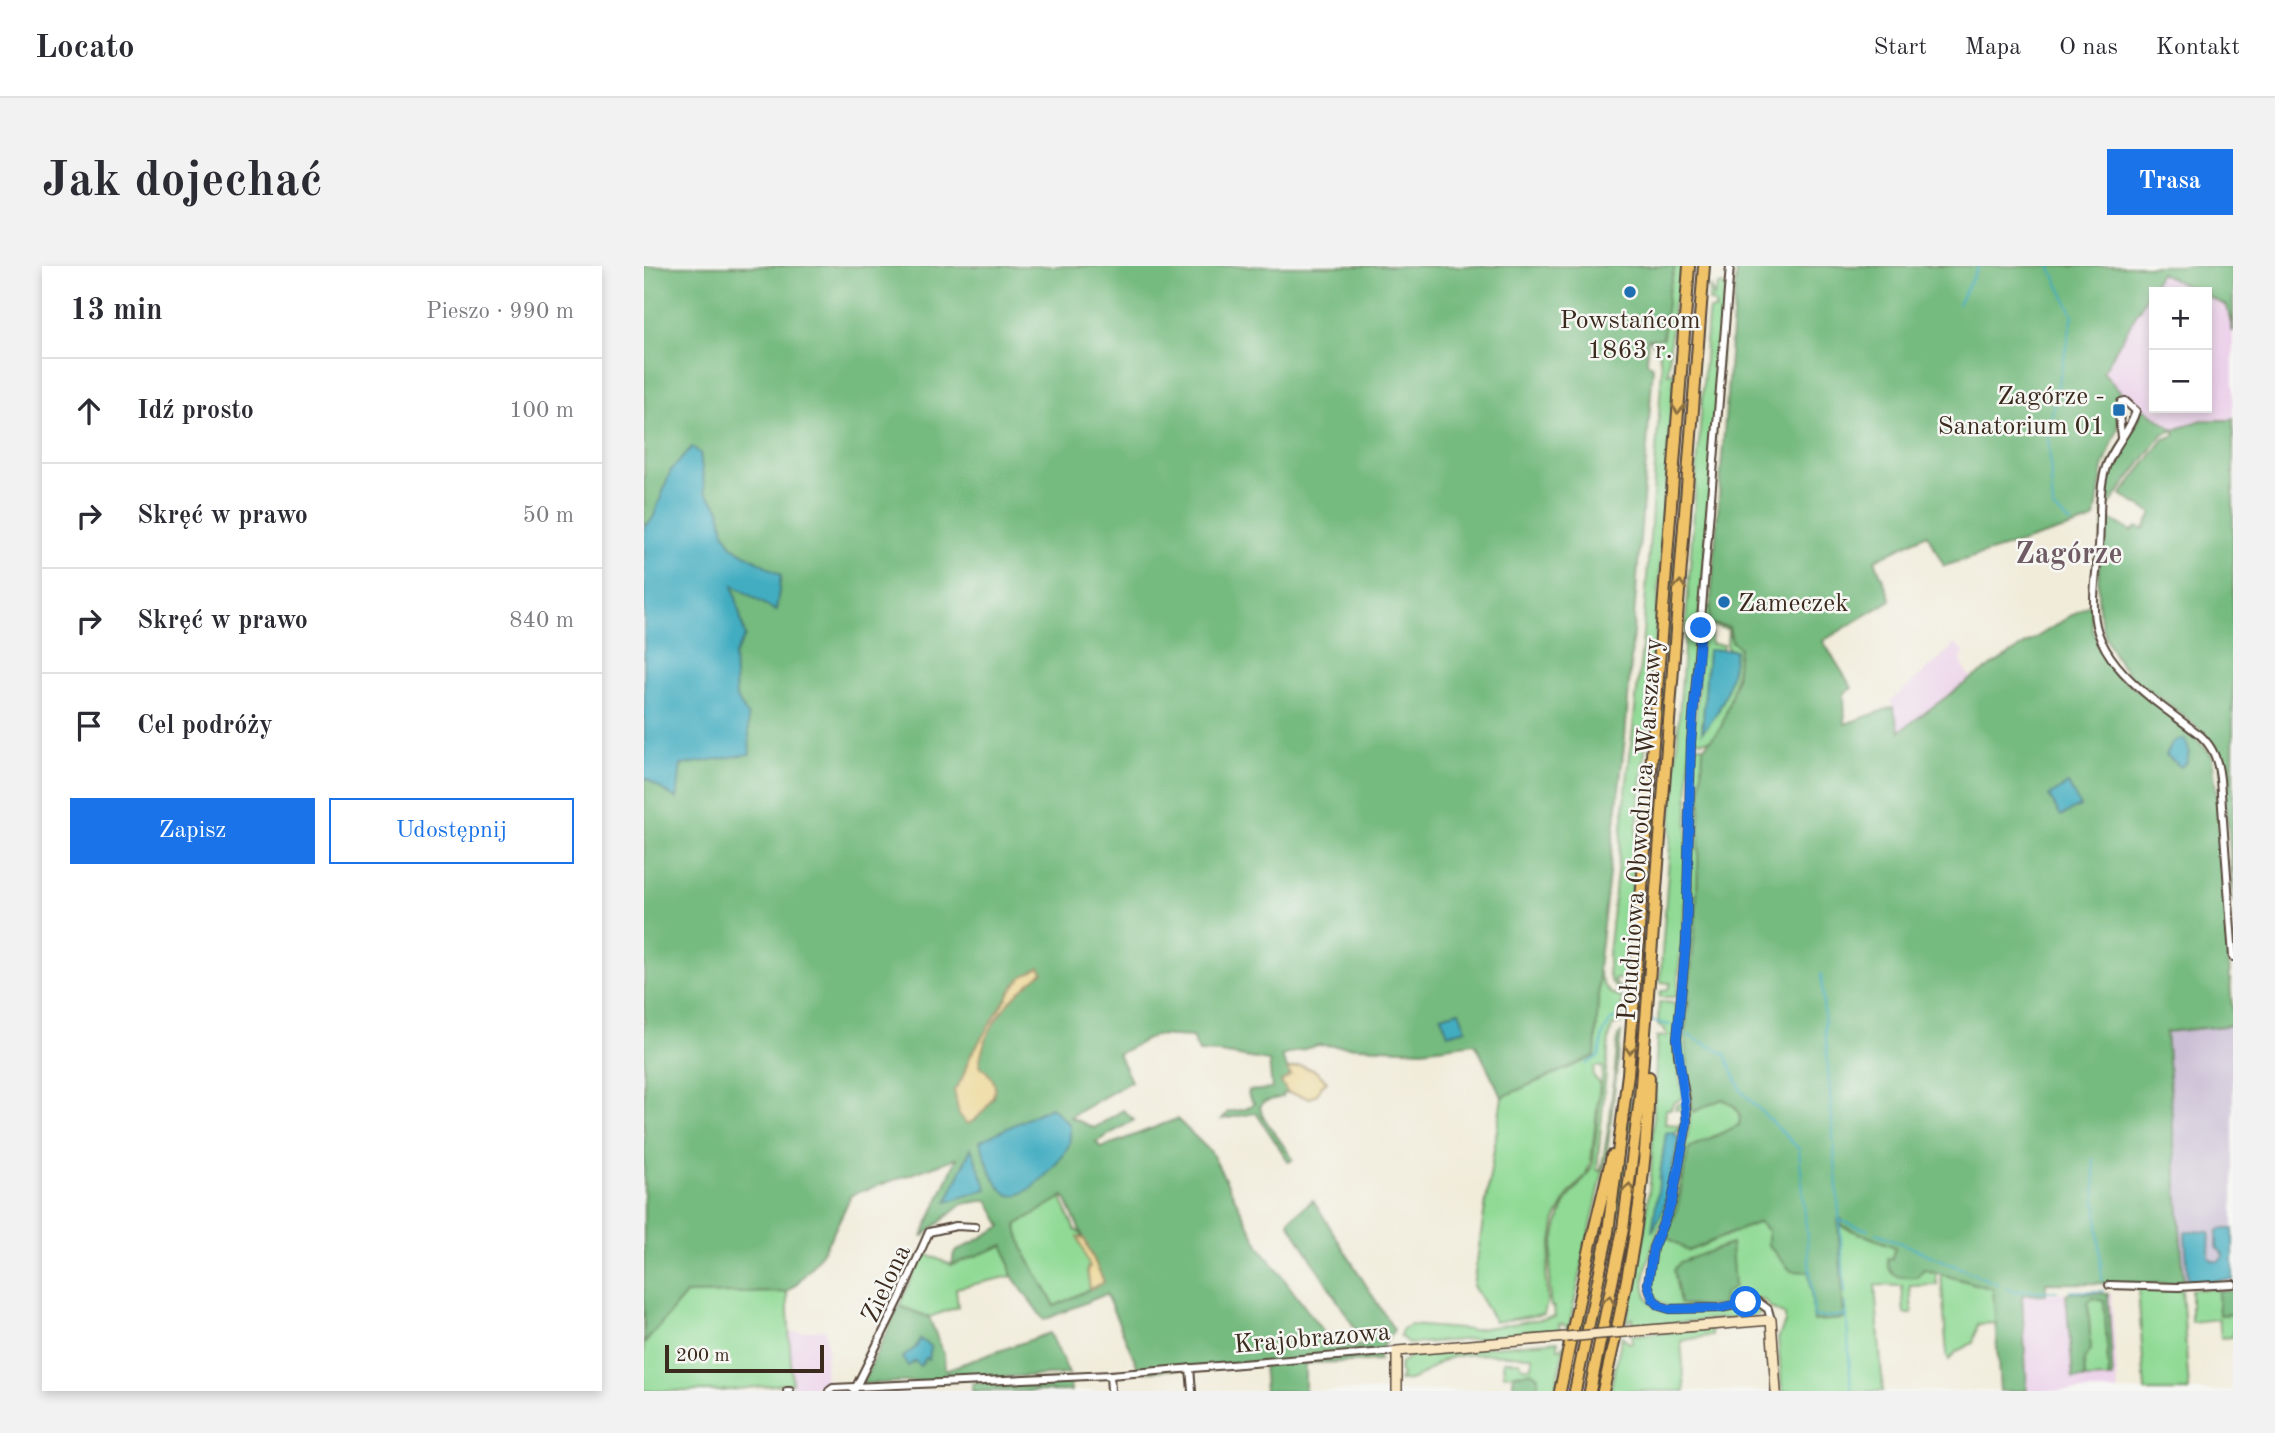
<!DOCTYPE html>
<html lang="pl">
<head>
<meta charset="utf-8">
<style>
  :root { --surface:#fff; --page:#f2f2f3; --text:#2b2b33; --muted:#7c7c81; --line:#e1e1e2; --accent:#1a73e8 }
  body { margin:0; font-family:"Old Standard TT",serif; background:var(--page); color:var(--text) }
  .controls { position:absolute; right:21px; top:21px; display:grid; overflow:hidden; border-radius:0px; box-shadow:0 4px 10px #0003 }
  .controls button { width:63px; height:63px; display:grid; place-items:center; padding:0; border:0; border-bottom:2px solid var(--line); background:var(--surface); color:var(--text); font:35px sans-serif }
  .scale { position:absolute; left:21px; bottom:18px; width:159px; box-sizing:border-box; padding-left:7px; border:4px solid #3b2a1e; border-top:0; font-size:19px; line-height:24px; white-space:nowrap; color:#3b2a1e; -webkit-text-stroke:5px #f6f6f2; paint-order:stroke }
  .stop { position:absolute; width:21px; height:21px; margin:-16px; border:5px solid #1a73e8; border-radius:50%; background:#fff }
  .stop.end { background:#1a73e8; border-color:#fff; box-shadow:0 2px 7px #0008 }
  .list { margin:0; padding:0; list-style:none }
  h2 { display:flex; justify-content:space-between; align-items:center; height:91px; margin:0; padding:0 28px; font-size:30px }
  h2 small { font-size:23px; font-weight:400; color:var(--muted) }
  .list li { display:grid; grid-template-columns:46px 1fr auto; gap:21px; align-items:center; box-sizing:border-box; height:105px; padding:0 28px; border-top:2px solid var(--line) }
  .list b { display:block; font-size:26px; white-space:nowrap }
  .list em { font-size:23px; font-style:normal; color:var(--muted) }
  .actions { display:flex; gap:14px; padding:21px 28px }
  .actions a { flex:1; padding:16px 0; border:2px solid var(--accent); border-radius:0px; text-align:center; font-size:24px; color:var(--accent) }
  .actions .main { background:var(--accent); color:#fff }
  .icon { flex:none; width:38px; height:38px; fill:none; stroke:currentColor; stroke-width:2; stroke-linecap:round; stroke-linejoin:round }
  .map { position:relative; flex:none; width:1589px; height:1125px; overflow:hidden; border-radius:0px }
  header { display:flex; align-items:center; gap:42px; box-sizing:border-box; height:98px; padding:0 35px; background:var(--surface); border-bottom:2px solid var(--line) }
  header strong { font-size:33px }
  nav { display:flex; gap:38px; margin-inline-start:auto; font-size:24px }
  .intro { display:flex; align-items:center; justify-content:space-between; box-sizing:border-box; height:168px; padding:0 42px }
  h1 { margin:0; font-size:49px }
  .button { padding:18px 32px; border-radius:0px; background:var(--accent); color:#fff; font-size:24px; font-weight:700 }
  main { display:flex; gap:42px; padding:0 42px }
  aside { flex:1; background:var(--surface); border-radius:0px; box-shadow:0 4px 10px #0003 }
  .map>svg:first-child { display:block }
  .built { fill:#ecd1ea }
  .industrial { fill:#cbbfd5 }
  .green { fill:#90da95; stroke:#66825a; stroke-width:2 }
  .forest { fill:#74ba7e; stroke:#58724e; stroke-width:2; fill-rule:evenodd }
  .sand { fill:#eeda9e; stroke:#94825e; stroke-width:2 }
  .water { fill:#42adc1; stroke:#3e6c70; stroke-width:2 }
  .lines { fill:none; stroke-linecap:round; stroke-linejoin:round }
  .stream { stroke:#42adc1; stroke-width:2 }
  .street-casing { stroke:#56473a; stroke-width:10 }
  .secondary-casing { stroke:#56473a; stroke-width:12 }
  .highway-casing { stroke:#56473a; stroke-width:14 }
  .street { stroke:#fff; stroke-width:6 }
  .secondary { stroke:#f9e7c3; stroke-width:9 }
  .highway { stroke:#f0c369; stroke-width:10 }
  .secondary-bridge-casing { stroke:#56473a; stroke-width:12; stroke-linecap:butt }
  .secondary-bridge { stroke:#f9e7c3; stroke-width:9 }
  .oneway { stroke:#8c6f40 }
  .route { stroke:#1a73e8; stroke-width:9 }
  .poi-dot { fill:#1f6fb2; stroke:#f6f6f2; stroke-width:2.5 }
  .labels { text-anchor:middle; stroke-width:5; stroke-linejoin:round; paint-order:stroke }
  .poi-label { font-size:26px; fill:#3b2a1e; stroke:#f6f6f2 }
  .street-label { font-size:26px; fill:#3b2a1e; stroke:#f6f6f2 }
  .quarter-label { font-size:30px; font-weight:bold; fill:#6f5b64; stroke:#f6f6f2 }
</style>
</head>
<body>
<header>
<strong>Locato</strong>
<nav><a>Start</a><a>Mapa</a><a>O nas</a><a>Kontakt</a></nav>
</header>
<div class="intro"><h1>Jak dojechać</h1><a class="button">Trasa</a></div>
<main>
<aside>
<h2>13 min<small>Pieszo · 990 m</small></h2>
<ul class="list">
<li><svg class="icon" aria-label="ahead" viewBox="0 0 24 24"><path d="M12 20V5M6 11l6-6 6 6"/></svg><div><b>Idź prosto</b></div><em>100 m</em></li>
<li><svg class="icon" aria-label="right" viewBox="0 0 24 24"><path d="M7 20v-9h11M14 6l5 5-5 5"/></svg><div><b>Skręć w prawo</b></div><em>50 m</em></li>
<li><svg class="icon" aria-label="right" viewBox="0 0 24 24"><path d="M7 20v-9h11M14 6l5 5-5 5"/></svg><div><b>Skręć w prawo</b></div><em>840 m</em></li>
<li><svg class="icon" aria-label="arrive" viewBox="0 0 24 24"><path d="M6 21V4h12l-3 4 3 4H6"/></svg><div><b>Cel podróży</b></div></li>
</ul>
<div class="actions"><a class="main">Zapisz</a><a>Udostępnij</a></div>
</aside>
<div class="map">
<svg width="1589" height="1125" viewBox="0 0 1589 1125">
  <rect width="100%" height="100%" fill="#f6f6f2"/>
  <filter id="ink" filterUnits="userSpaceOnUse"><feTurbulence type="fractalNoise" baseFrequency=".0143" numOctaves="2"/><feDisplacementMap in="SourceGraphic" scale="14" xChannelSelector="R" yChannelSelector="G"/><feConvolveMatrix kernelMatrix="1 2 1 2 8 2 1 2 1" color-interpolation-filters="sRGB"/></filter>
  <filter id="wash" filterUnits="userSpaceOnUse"><feTurbulence type="fractalNoise" baseFrequency=".00686" numOctaves="4" result="noise"/><feDisplacementMap in="SourceGraphic" scale="28" xChannelSelector="R" yChannelSelector="G"/><feGaussianBlur stdDeviation="1.57" result="paint"/><feColorMatrix in="noise" values="0 0 0 0 0 0 0 0 0 0 0 0 0 0 0 0 0 1.4 0 .05"/><feComposite in="paint" operator="in"/></filter>
  <g filter="url(#wash)">
    <rect width="100%" height="100%" fill="#f1ecda"/>
    <g class="built">
      <polygon points="1516,7 1555,26 1510,26 1510,142 1563,142 1563,30 1584,40 1589,66 1589,152 1587,154 1558,154 1530,164 1477,126 1459,106"/>
      <polygon points="1312,378 1320,386 1317,394 1321,405 1328,412 1256,465 1247,435"/>
      <polygon points="1349,1023 1378,1029 1426,1026 1467,1028 1474,1125 1356,1125"/>
      <polygon points="181,1063 184,1086 181,1100 182,1120 148,1122 143,1067"/>
    </g>
    <polygon class="industrial" points="1589,759 1589,1016 1540,1018 1522,765"/>
    <g class="green">
      <path d="M1031,0h8l-3,32 -7,4 -5,71 6,-1 5,-64 -27,378 -15,139 -12,154h-11l2,6 7,5v2c-17,-8 -15,-22 -15,-38l34,-308 17,-234 3,-44 -4,-18 -8,-11 13,-2 5,-44z"/>
      <polygon points="1066,19 1070,31 1074,19 1079,19 1082,23 1060,300 1049,408 1040,648 1033,727 1031,731 1016,731 1016,726 1024,723 1027,717 1016,716 1064,50 1065,44 1072,44 1070,37 1065,35"/>
      <polygon points="1034,218 1037,218 1000,720 997,719"/>
      <path d="M1061,341h5l-1,17 20,2v9l10,12c-2,21 -9,80 -28,92 -3,2 -7,1 -11,2l-6,-3 8,-105 4,-2 5,3v10l13,1 -2,5 -14,1 -6,80c23,-19 30,-52 33,-80l-8,-3 1,-19 -25,-4z"/>
      <path d="M1051,480h10l-2,3 -7,165 -11,125 8,73 29,-13c12,5 21,13 17,26l-50,23 -11,57 10,46 71,-29 50,50 5,49 30,-2 -6,-101 4,1 1,8 52,20 -3,13 -4,-1 48,14 1,12 -27,1 2,28h-8l-2,-28 -27,-1 8,106h-101l-4,-52 7,-17v-7l-14,-7 -6,-7 -9,-3 -35,8 3,-12 -20,13 -24,1 -14,-2 -8,-5 -7,-14 4,-33 16,-37 6,-22 13,-75 -11,-72 10,-118z"/>
      <path d="M954,703c4,15 8,25 24,29l-1,25 -9,3 -3,13 -12,131 4,1 9,-52 8,-83 3,-3 -14,120 -39,178 -3,-6 -6,-1 1,8 -151,12 -9,-8 2,-6 8,-5 62,5 83,-13 -1,-10h-3c-5,-26 3,-86 17,-108 9,-13 20,-21 25,-36l10,-96h-9l-1,9 7,7 -9,78 -6,15 -17,19 -12,23 -10,59 1,26 -3,11 -49,8 -22,-36 29,-189 93,-41 4,-72z"/>
      <path d="M1015,736l14,1 4,5 -3,40 9,47 -2,4 -8,4 -2,6h-5l-1,15 13,1v6l-12,2 -13,96c18,-35 26,-80 29,-119l-7,-1 3,-5h4c8,14 -9,88 -15,105 -9,26 -46,94 1,103 16,2 38,1 54,-2 13,-2 24,-6 37,-6l4,5 -1,3 -9,4 -119,10 -1,-8 -7,5 18,-90 7,-60 6,-136 10,-1 -3,-8 -6,-3z"/>
      <path d="M994,764h2c-8,100 -22,199 -42,298l-3,1 29,-172z"/>
      <polygon points="420,929 418,935 431,964 437,967 440,971 435,971 447,1002 443,1003 446,1023 411,1040 380,985 372,959"/>
      <polygon points="962,935 940,1064 936,1064"/>
      <polygon points="360,979 368,1010 312,1022 314,1041 285,1051 255,1040 279,987 308,999"/>
      <polygon points="1297,1008 1349,1023 1352,1057 1334,1058 1329,1077 1313,1085 1305,1094 1303,1090"/>
      <polygon points="1494,1022 1538,1024 1545,1125 1501,1125"/>
      <polygon points="1547,1023 1574,1023 1575,1049 1589,1048 1589,1071 1577,1072 1575,1053 1547,1056"/>
      <polygon points="143,1026 148,1117 76,1125 0,1125 0,1078 42,1028"/>
      <polygon points="1448,1032 1460,1034 1465,1112 1441,1113 1440,1093 1447,1084 1444,1036"/>
      <polygon points="1066,1062 1068,1069 1037,1075 1041,1125 966,1125 978,1070 983,1076 988,1077 988,1069"/>
      <path d="M914,1075v7h3l4,-5 -10,48h-17v-15l-6,-4 -28,3 -1,-14h16l4,6h9l1,-11c-24,0 -61,-5 -84,2 -18,6 -28,24 -50,23l3,-6 -3,-4 2,-8 12,-9z"/>
    </g>
    <g class="forest">
      <path d="M0,0h1031l-7,27 -5,45 -15,1 -1,23 6,5 -28,371 -27,230 1,15 -4,73 -93,41 -27,-54 -53,7 -104,-5 -37,11 10,19 -10,7 7,11 -6,1v3l-19,5 -3,5 2,8 31,44 -4,3 -33,-49 -34,6 6,-7 18,-3 8,-6 -5,-6 -1,-6 24,-2 -3,-28 -49,-8 -21,-1 -7,-15 -37,-2 -37,19 13,27 -61,36 24,11 29,-18 11,10 -38,22 5,6 76,-29 34,33 49,95 73,98 33,1 -77,-123 2,-5 22,-18 81,130 -14,20 -1,11 -74,2v28h-40l-2,-29 -123,10 -34,-78 -62,26 -32,-44 -8,-31 -52,20 2,-12 48,-27 -14,-26 -26,4 -40,33 35,-79 -106,37c-16,36 -32,71 -64,97l-101,2 -42,50zM399,706c-27,19 -64,55 -64,91 0,10 11,25 15,34l-19,24 -8,3 -8,-10 -5,-24c11,-11 10,-21 17,-35l43,-69zM420,930l40,86 -49,24 -31,-55 -8,-26z"/>
      <path d="M1093,0h496v66l-6,-26 -20,-10v-4h-8l-39,-19 -57,99 18,20 -3,7v29l-15,40 -8,50 -7,4 -144,44 -17,-32 -52,26 16,40 -68,41 29,47 -8,6 1,30 48,-17 7,24 72,-53 119,-75 1,25 8,22 18,25 71,56 23,24 9,80 12,190 -67,7 18,252 -138,-1v11l-24,1 5,96h-27l-7,-102 -69,-20 -7,8c-17,1 -29,2 -30,-19l5,1 3,-12 -53,-21v-7h-4l6,100 -30,2 -5,-49 -18,-1 -23,-26v-14l-9,-9 -71,29 -22,-15 12,-31 11,-57 50,-23c4,-13 -5,-21 -17,-26l-29,13 -8,-73 11,-125 7,-166 18,-20 15,-48 3,-33 -7,-5 -3,-15 -20,-3z"/>
      <path d="M1497,140l33,24 28,-10h29l2,-2v486l-4,-68 -9,-79c-10,-22 -30,-35 -48,-50 -15,-11 -34,-22 -46,-36 -40,-45 -27,-99 -22,-153l1,-2 26,15 6,-4 7,2 8,-16 -31,-18 43,-56 12,-4 -2,-5 -11,4 -60,79 7,-49 20,-36 4,1 6,-13 -3,-2z"/>
      <polygon points="1087,978 1090,1021 1080,1028 1077,1040 1060,1041 1036,1038 1030,1004 1036,996"/>
      <polygon points="1574,1025 1589,1025 1589,1048 1575,1049"/>
      <polygon points="1426,1026 1464,1028 1469,1112 1465,1112 1460,1035 1448,1032 1444,1036 1447,1084 1440,1093 1441,1113 1429,1113 1422,1028"/>
      <polygon points="255,1040 285,1051 300,1089 301,1104 406,1067 425,1108 218,1118"/>
      <polygon points="888,1106 894,1110 894,1125 869,1125 869,1109"/>
      <polygon points="426,1113 427,1125 328,1125 328,1117"/>
    </g>
    <g class="sand">
      <path d="M396,701l3,5c-32,23 -58,53 -64,93 19,15 21,25 6,44 -6,7 -10,12 -18,15l-8,-10 -5,-24c11,-11 10,-21 17,-35l43,-69 8,-9z"/>
      <polygon points="656,800 670,804 683,815 677,820 674,827 666,832 644,827 637,816 647,809 643,804"/>
      <polygon points="434,971 440,972 460,1016 446,1023 443,1002 446,1002"/>
    </g>
    <g class="water">
      <polygon points="48,181 56,187 61,226 76,243 80,266 88,280 137,309 132,345 89,319 101,370 90,390 92,431 104,450 106,488 37,499 33,533 0,511 0,261 9,252 27,204"/>
      <path d="M1064,384h27c-3,30 -11,61 -33,82z"/>
      <polygon points="1537,473 1541,474 1545,484 1543,496 1537,501 1522,489 1529,476"/>
      <polygon points="1424,518 1436,540 1417,550 1405,530"/>
      <polygon points="815,745 822,763 804,768 797,750"/>
      <path d="M407,841l19,18c0,7 1,15 -2,22 -7,14 -44,57 -61,47 -15,-10 -21,-37 -27,-53z"/>
      <polygon points="1022,866 1032,867 1031,870 1035,871 1019,944 1008,966"/>
      <polygon points="327,882 343,923 303,936"/>
      <polygon points="1576,963 1589,963 1589,1014 1544,1016 1541,967 1542,965 1566,966 1565,991 1569,995 1575,995 1580,990 1573,981 1573,966"/>
      <polygon points="276,1073 287,1081 285,1093 282,1092 276,1100 271,1095 264,1100 258,1092 272,1081"/>
    </g>
    <g class="lines">
      <g class="stream">
        <polyline points="1406,0 1429,49 1404,167 1409,242 1427,257"/>
        <polyline points="1314,38 1335,0"/>
        <polyline points="1177,708 1201,1027"/>
        <polyline points="1008,755 1026,759"/>
        <polyline points="1038,766 1081,788 1098,826 1155,883 1170,1051 1203,1050"/>
        <polyline points="942,798 955,790 959,768 967,754 974,752 985,753"/>
        <polyline points="1449,893 1458,1014"/>
        <polyline points="1195,954 1224,964"/>
        <polyline points="1233,967 1354,1018"/>
        <polyline points="1363,1023 1369,1025 1413,1025"/>
        <polyline points="1426,1025 1459,1025"/>
        <polyline points="1202,1037 1207,1125"/>
      </g>
    </g>
  </g>
  <g filter="url(#ink)">
    <g class="lines">
      <defs>
        <g id="street">
          <polyline points="1086,0 1047,476 1042,677 1033,772 1034,789 1042,835 1043,857 1028,936 1009,982 1004,1018 1009,1033 1016,1040 1026,1043 1076,1042 1113,1035 1124,1043 1127,1054"/>
          <path d="M1477,172l-2,-26 2,-10 4,-1 11,10c-6,20 -23,36 -30,56 -8,24 -5,54 -7,79 -2,21 -6,43 -5,64 1,56 66,94 106,125 14,13 18,26 20,44l13,178"/>
          <polyline points="1465,1019 1534,1021 1589,1018"/>
          <polyline points="546,1102 548,1125"/>
          <polyline points="466,1109 467,1125"/>
          <polyline points="143,1125 146,1125"/>
          <polyline points="185,1125 189,1122 466,1109 753,1085"/>
          <polyline points="210,1125 256,1032 285,966 312,960 331,961"/>
        </g>
        <g id="secondary">
          <polyline points="980,1066 1127,1054 1132,1125"/>
          <polyline points="753,1125 753,1085 922,1071"/>
        </g>
        <g id="highway">
          <polyline points="916,1125 947,977 968,890"/>
          <polyline points="931,1125 964,966 984,808 1045,0"/>
          <polyline points="946,1125 979,963 996,832 1060,0"/>
          <path d="M959,1125c25,-108 44,-202 46,-314"/>
        </g>
      </defs>
      <use href="#street" class="street-casing"/>
      <use href="#secondary" class="secondary-casing"/>
      <use href="#highway" class="highway-casing"/>
      <use href="#street" class="street"/>
      <use href="#secondary" class="secondary"/>
      <use href="#highway" class="highway"/>
      <defs>
        <polyline id="secondary-bridge" points="922,1071 980,1066"/>
      </defs>
      <use href="#secondary-bridge" class="secondary-bridge-casing"/>
      <use href="#secondary-bridge" class="secondary-bridge"/>
    </g>
    <defs><path id="oneway-chevron" d="M-2-3.5L2.5 0L-2 3.5" fill="none" stroke-width="1.6" stroke-linecap="round" stroke-linejoin="round" transform="scale(1.75)"/></defs>
    <g class="oneway">
      <use href="#oneway-chevron" transform="translate(1034 143) rotate(94)"/>
      <use href="#oneway-chevron" transform="translate(1036 319) rotate(-86)"/>
      <use href="#oneway-chevron" transform="translate(986 783) rotate(95)"/>
      <use href="#oneway-chevron" transform="translate(985 922) rotate(-82)"/>
      <use href="#oneway-chevron" transform="translate(965 1034) rotate(-79)"/>
    </g>
  </g>
  <g class="lines" filter="url(#ink)">
    <polyline class="route" points="1057,362 1047,476 1042,677 1033,772 1043,857 1028,936 1009,982 1004,1018 1009,1033 1016,1040 1026,1043 1076,1042 1102,1036"/>
  </g>
  <g class="poi-dot">
    <circle cx="986" cy="26" r="7"/>
    <rect x="1468" y="137" width="14" height="14" rx="3.5"/>
    <circle cx="1080" cy="336" r="7"/>
  </g>
  <g class="labels">
    <g class="poi-label">
      <text x="986" y="62">Powstańcom<tspan x="986" dy="30">1863 r.</tspan></text>
      <text x="1461" y="138" text-anchor="end">Zagórze -<tspan x="1461" dy="30">Sanatorium 01</tspan></text>
      <text x="1094" y="345" text-anchor="start">Zameczek</text>
    </g>
    <g class="street-label">
      <text transform="translate(995 563) rotate(-86)" y="9">Południowa Obwodnica Warszawy</text>
      <text transform="translate(241 1017) rotate(-65)" y="9">Zielona</text>
      <text transform="translate(668 1071) rotate(-5)" y="9">Krajobrazowa</text>
    </g>
    <g class="quarter-label">
      <text x="1425" y="297">Zagórze</text>
    </g>
  </g>
</svg>
<div class="controls">
<button>+</button>
<button>−</button>
</div>
<div class="scale">200 m</div>
<div class="stop" style="left:1102px;top:1036px"></div>
<div class="stop end" style="left:1057px;top:362px"></div>
</div>
</main>
</body>
</html>
